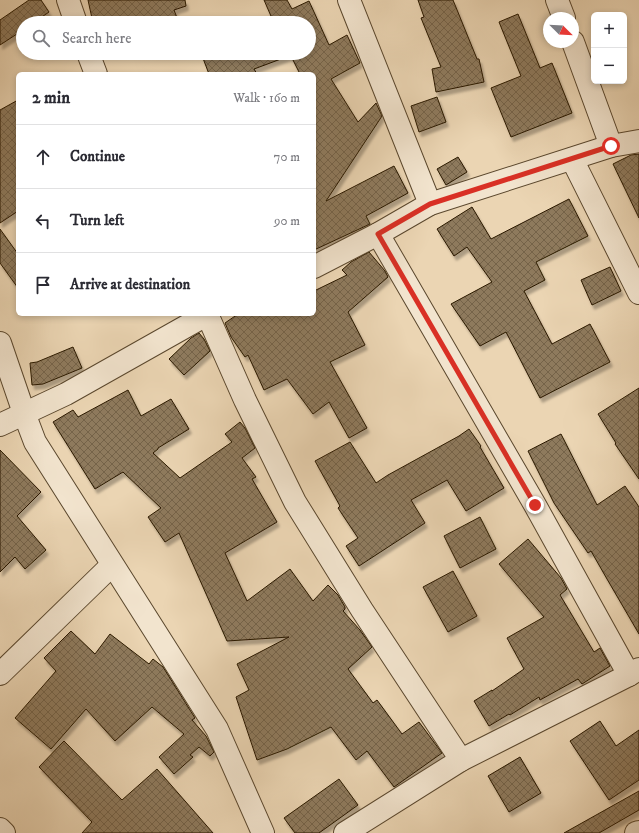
<!DOCTYPE html>
<html lang="en">
<head>
<meta charset="utf-8">
<style>
  :root { --surface:#fff; --page:#f7f7f7; --text:#2b2b33; --muted:#7c7c81; --line:#e1e1e2 }
  body { margin:0; font-family:"IM FELL DW Pica",serif; background:var(--page); color:var(--text) }
  .controls { position:absolute; right:12px; top:12px; display:grid; overflow:hidden; border-radius:6px; box-shadow:0 2px 6px #0003 }
  .controls button { width:36px; height:36px; display:grid; place-items:center; padding:0; border:0; border-bottom:1px solid var(--line); background:var(--surface); color:var(--text); font:20px sans-serif }
  .compass { position:absolute; left:543px; top:12px; width:36px; height:36px; border-radius:50%; background:var(--surface); box-shadow:0 2px 6px #0003; rotate:114deg }
  .stop { position:absolute; width:12px; height:12px; margin:-9px; border:3px solid #d93025; border-radius:50%; background:#fff }
  .stop.end { background:#d93025; border-color:#fff; box-shadow:0 1px 4px #0008 }
  .list { margin:0; padding:0; list-style:none }
  h2 { display:flex; justify-content:space-between; align-items:center; height:52px; margin:0; padding:0 16px; font-size:17px }
  h2 small { font-size:13px; font-weight:400; color:var(--muted) }
  .list li { display:grid; grid-template-columns:26px 1fr auto; gap:12px; align-items:center; box-sizing:border-box; height:64px; padding:0 16px; border-top:1px solid var(--line) }
  .list b { display:block; font-size:15px; white-space:nowrap }
  .list em { font-size:13px; font-style:normal; color:var(--muted) }
  .icon { flex:none; width:22px; height:22px; fill:none; stroke:currentColor; stroke-width:2; stroke-linecap:round; stroke-linejoin:round }
  .map { position:relative; flex:none; width:639px; height:833px; overflow:hidden }
  .search { position:absolute; background:var(--surface); box-shadow:0 2px 6px #0003; left:16px; top:16px; width:300px; height:44px; display:flex; align-items:center; gap:10px; box-sizing:border-box; padding:0 14px; border-radius:22px; color:var(--muted); font-size:15px }
  .panel { position:absolute; background:var(--surface); box-shadow:0 2px 6px #0003; left:16px; top:72px; width:300px; height:244px; border-radius:6px }
  .map>svg:first-child { display:block }
  .building { fill:url(#building-cross-hatch); stroke:#2a1800; filter:url(#shadow) }
  .lines { fill:none; stroke-linecap:round; stroke-linejoin:round }
  .minor-casing { stroke:#5a472d; stroke-width:24 }
  .minor { stroke:#f2e4ce; stroke-width:22 }
  .route { stroke:#d93025; stroke-width:5 }
</style>
</head>
<body>
<div class="map">
<svg width="639" height="833" viewBox="0 0 639 833">
  <defs>
    <pattern id="building-cross-hatch" width="8" height="8" patternUnits="userSpaceOnUse"><rect width="8" height="8" fill="#8e7a5d"/><path d="M0 0l8 8M0 8l8-8" fill="none" stroke="#74634a"/></pattern>
    <filter id="shadow"><feDropShadow dx="2.5" dy="4.5" stdDeviation="1" flood-color="#0004"/></filter>
  </defs>
  <rect width="100%" height="100%" fill="#ebd5b3"/>
  <filter id="stains"><feTurbulence type="fractalNoise" baseFrequency=".005" numOctaves="4"/><feColorMatrix values="0 0 0 0 .2 0 0 0 0 .09 0 0 0 0 .02 0 0 0 .5 -.17"/></filter>
  <radialGradient id="worn" r=".72"><stop offset=".6" stop-color="#630" stop-opacity="0"/><stop offset="1" stop-color="#630" stop-opacity=".3"/></radialGradient>
  <g class="building">
    <polygon points="29,0 41,0 49,12 33,23 23,23 23,30 0,45 0,20"/>
    <polygon points="88,0 185,0 186,6 174,10 179,23 146,23 143,17 120,23 93,23"/>
    <polygon points="264,0 287,0 292,9 309,1 329,45 347,35 360,63 331,79 358,122 376,103 382,116 326,201 394,166 408,193 366,216 370,224 314,250 314,74 300,74 291,56 290,57 289,56 254,69 257,74 209,74 201,53 309,53 309,23 274,23"/>
    <polygon points="418,0 453,0 477,59 479,59 484,82 436,92 432,69 441,67 421,18 424,17"/>
    <polygon points="518,14 540,68 552,63 572,113 511,137 491,88 521,76 499,22"/>
    <polygon points="437,97 446,122 419,132 411,106"/>
    <polygon points="18,100 18,211 0,223 0,110"/>
    <polygon points="639,154 639,218 613,164 631,155"/>
    <polygon points="458,157 467,172 446,185 437,169"/>
    <polygon points="569,199 588,236 536,262 545,280 524,291 552,344 590,324 610,362 540,398 506,332 480,346 451,304 492,282 467,247 454,256 437,229 472,207 491,239"/>
    <polygon points="0,229 18,254 18,288 0,263"/>
    <polygon points="369,252 385,271 388,277 348,312 365,345 330,362 367,428 349,438 329,402 313,414 287,379 264,390 248,355 245,357 231,337 225,323 238,314 314,314 314,291 347,275 342,270 351,262"/>
    <polygon points="610,267 621,291 592,305 581,280"/>
    <polygon points="199,333 204,339 210,351 184,375 169,359 191,338"/>
    <polygon points="73,347 82,368 43,384 32,385 30,363 37,362"/>
    <polygon points="639,388 639,479 615,444 616,443 598,414"/>
    <polygon points="128,390 141,416 171,399 189,429 158,448 158,449 153,453 180,478 232,442 225,434 240,422 245,428 255,448 242,458 256,477 252,479 277,522 225,553 247,601 290,569 313,601 328,585 338,595 345,607 345,609 343,611 360,630 372,647 348,669 373,703 377,700 402,734 419,722 442,753 394,787 367,751 356,760 331,727 287,749 257,760 236,697 249,690 237,664 289,637 227,641 179,533 165,542 148,517 161,508 123,472 95,489 53,422 73,410 78,417"/>
    <polygon points="469,429 481,446 480,447 504,488 466,511 447,480 411,500 425,523 359,566 346,546 358,538 338,508 340,506 315,461 350,442 376,483 388,475 459,436"/>
    <polygon points="561,434 597,505 625,486 639,507 639,634 607,579 591,551 588,553 554,503 528,451"/>
    <polygon points="0,450 41,492 17,516 46,550 25,569 15,557 0,572"/>
    <polygon points="480,517 496,549 460,568 444,536"/>
    <polygon points="528,539 561,578 567,589 560,595 594,652 600,648 610,666 582,684 578,679 540,700 539,697 510,715 509,714 489,726 474,701 492,690 492,691 524,669 507,638 544,617 499,564"/>
    <polygon points="453,571 477,616 448,632 423,587"/>
    <polygon points="71,631 95,654 110,634 149,664 153,659 163,667 195,718 192,720 206,736 214,752 210,756 199,747 190,755 193,757 174,774 159,757 184,734 152,707 115,741 86,709 51,749 15,718 56,671 44,658"/>
    <polygon points="600,721 616,746 639,730 639,780 609,800 570,741"/>
    <polygon points="64,741 122,800 157,769 213,833 82,833 92,822 39,767"/>
    <polygon points="520,757 541,793 509,812 488,776"/>
    <polygon points="339,779 358,805 319,833 295,833 284,818"/>
    <polygon points="639,791 639,810 599,833 564,833"/>
  </g>
  <g class="lines">
    <defs>
      <g id="minor">
        <polyline points="68,0 76,23"/>
        <polyline points="349,0 430,204"/>
        <polyline points="557,0 564,18"/>
        <polyline points="573,42 611,146"/>
        <polyline points="88,53 96,74"/>
        <polyline points="572,159 639,293"/>
        <polyline points="378,234 535,505 629,675"/>
        <polyline points="314,267 378,234 430,204 611,146 639,141"/>
        <polyline points="207,314 245,400 295,502 362,610 461,760"/>
        <polyline points="0,343 24,413 35,442 217,729 263,833"/>
        <polyline points="0,425 66,394 208,314"/>
        <polyline points="0,674 112,565"/>
        <polyline points="0,829 4,833"/>
        <polyline points="345,833 461,760 629,675 639,669"/>
        <polyline points="636,833 639,832"/>
      </g>
    </defs>
    <use href="#minor" class="minor-casing"/>
    <use href="#minor" class="minor"/>
  </g>
  <g class="lines">
    <polyline class="route" points="535,505 378,234 430,204 611,146"/>
  </g>
  <rect width="100%" height="100%" filter="url(#stains)"/>
  <rect width="100%" height="100%" fill="url(#worn)"/>
</svg>
<div class="controls">
<button>+</button>
<button>−</button>
</div>
<svg class="compass" viewBox="-18 -18 36 36"><path d="M0-13l5 13h-10z" fill="#e53935"/><path d="M0 13l5-13h-10z" fill="#7c7c81"/></svg>
<div class="stop" style="left:611px;top:146px"></div>
<div class="stop end" style="left:535px;top:505px"></div>
<div class="search"><svg class="icon" aria-label="search" viewBox="0 0 24 24"><circle cx="10" cy="10" r="6"/><path d="M15 15l6 6"/></svg>Search here</div>
<section class="panel">
<h2>2 min<small>Walk · 160 m</small></h2>
<ul class="list">
<li><svg class="icon" aria-label="ahead" viewBox="0 0 24 24"><path d="M12 20V5M6 11l6-6 6 6"/></svg><div><b>Continue</b></div><em>70 m</em></li>
<li><svg class="icon" aria-label="left" viewBox="0 0 24 24"><path d="M17 20v-9H6M10 6l-5 5 5 5"/></svg><div><b>Turn left</b></div><em>90 m</em></li>
<li><svg class="icon" aria-label="arrive" viewBox="0 0 24 24"><path d="M6 21V4h12l-3 4 3 4H6"/></svg><div><b>Arrive at destination</b></div></li>
</ul>
</section>
</div>
</body>
</html>
